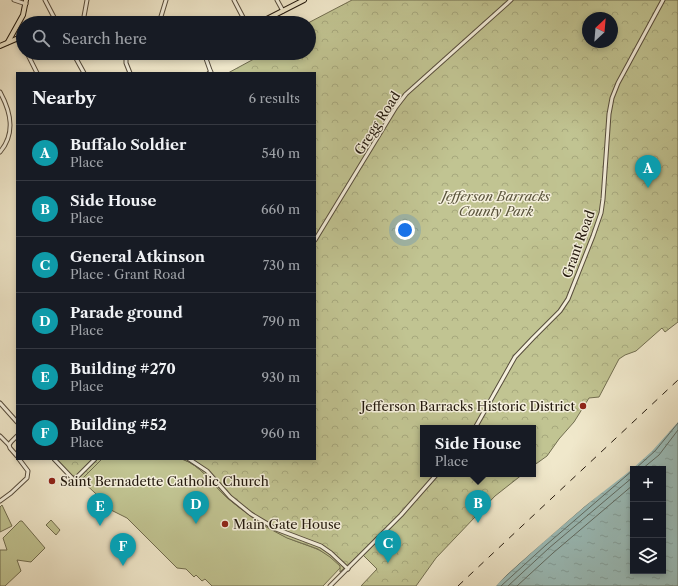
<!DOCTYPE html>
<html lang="en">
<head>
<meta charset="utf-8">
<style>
  :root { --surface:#171b24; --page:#242831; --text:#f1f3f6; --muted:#9ea1a6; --line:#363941; --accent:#c59692 }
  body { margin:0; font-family:"Libre Caslon Text",serif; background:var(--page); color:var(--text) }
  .controls { position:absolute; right:12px; bottom:12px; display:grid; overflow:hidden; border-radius:0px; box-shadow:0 2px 6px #0003 }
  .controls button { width:36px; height:36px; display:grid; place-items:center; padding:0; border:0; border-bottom:1px solid var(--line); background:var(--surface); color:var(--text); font:20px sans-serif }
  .compass { position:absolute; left:582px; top:12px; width:36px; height:36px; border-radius:50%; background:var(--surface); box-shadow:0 2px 6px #0003; rotate:26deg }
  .you { position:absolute; left:405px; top:230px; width:14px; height:14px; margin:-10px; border:3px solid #fff; border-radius:50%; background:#1a73e8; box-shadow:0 0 0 6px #1a73e833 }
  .badge { display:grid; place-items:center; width:26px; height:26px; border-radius:50%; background:var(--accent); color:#fff; font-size:13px; font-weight:700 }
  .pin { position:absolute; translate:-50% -33px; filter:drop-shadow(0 1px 2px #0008) }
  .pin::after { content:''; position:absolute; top:21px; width:14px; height:12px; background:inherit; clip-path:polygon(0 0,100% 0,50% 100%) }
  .popup { position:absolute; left:420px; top:425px; width:116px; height:52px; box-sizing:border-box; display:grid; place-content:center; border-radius:0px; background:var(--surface); filter:drop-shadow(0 1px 3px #0005); font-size:13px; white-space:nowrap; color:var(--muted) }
  .popup b { font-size:15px; color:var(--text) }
  .popup::after { content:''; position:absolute; left:50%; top:100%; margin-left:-8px; border:8px solid transparent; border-top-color:var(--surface) }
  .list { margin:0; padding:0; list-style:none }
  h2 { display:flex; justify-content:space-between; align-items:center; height:52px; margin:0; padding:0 16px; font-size:17px }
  h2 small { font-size:13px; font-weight:400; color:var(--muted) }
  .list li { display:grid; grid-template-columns:26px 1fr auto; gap:12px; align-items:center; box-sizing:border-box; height:56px; padding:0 16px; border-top:1px solid var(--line) }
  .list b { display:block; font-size:15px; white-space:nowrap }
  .list p { margin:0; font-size:13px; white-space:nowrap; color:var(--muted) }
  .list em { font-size:13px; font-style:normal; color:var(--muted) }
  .icon { flex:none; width:22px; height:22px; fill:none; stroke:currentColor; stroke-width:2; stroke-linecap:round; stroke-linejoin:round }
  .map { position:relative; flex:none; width:678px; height:586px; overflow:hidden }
  .search { position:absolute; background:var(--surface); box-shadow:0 2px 6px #0003; left:16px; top:16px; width:300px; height:44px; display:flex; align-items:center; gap:10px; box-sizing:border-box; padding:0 14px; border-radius:22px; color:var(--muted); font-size:15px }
  .panel { position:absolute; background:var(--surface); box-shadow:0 2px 6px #0003; left:16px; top:72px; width:300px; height:388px; border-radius:0px }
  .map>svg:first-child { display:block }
  .green { fill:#c1c492; stroke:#726e50 }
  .park { fill:url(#park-crowns); stroke:#726e50; fill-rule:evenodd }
  .water { fill:url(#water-ripples); stroke:#6b7c77; fill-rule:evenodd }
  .pier { fill:#f0e8cb }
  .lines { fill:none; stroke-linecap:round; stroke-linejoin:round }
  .shore { stroke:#5e6c65; stroke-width:1 }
  .minor-casing { stroke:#564c3c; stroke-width:5 }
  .major-casing { stroke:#22180d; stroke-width:6 }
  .minor { stroke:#f5f0dd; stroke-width:3 }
  .major { stroke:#f0e8cb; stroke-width:4 }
  .rail { stroke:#22180d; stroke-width:1; stroke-dasharray:7 7; stroke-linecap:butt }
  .poi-dot { fill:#8f2418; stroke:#f5f0dd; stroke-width:1.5 }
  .labels { text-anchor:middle; stroke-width:3; stroke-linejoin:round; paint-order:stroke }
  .street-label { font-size:13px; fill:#22180d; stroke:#f5f0dd }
  .park-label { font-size:13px; font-style:italic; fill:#5a543c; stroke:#f5f0dd }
  .poi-label { font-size:13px; fill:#22180d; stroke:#f5f0dd; text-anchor:start }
</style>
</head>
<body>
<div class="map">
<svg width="678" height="586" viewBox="0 0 678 586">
  <defs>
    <pattern id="park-crowns" width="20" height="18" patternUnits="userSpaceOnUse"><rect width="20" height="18" fill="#c1c492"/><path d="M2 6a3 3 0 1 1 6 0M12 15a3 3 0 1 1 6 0" fill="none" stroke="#a6a87d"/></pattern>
    <pattern id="water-ripples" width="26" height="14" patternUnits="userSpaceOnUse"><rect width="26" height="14" fill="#9bbfbd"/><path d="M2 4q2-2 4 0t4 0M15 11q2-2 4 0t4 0" fill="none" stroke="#85a3a1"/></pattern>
  </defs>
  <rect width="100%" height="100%" fill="#f0e8cb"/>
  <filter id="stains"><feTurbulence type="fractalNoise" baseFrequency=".005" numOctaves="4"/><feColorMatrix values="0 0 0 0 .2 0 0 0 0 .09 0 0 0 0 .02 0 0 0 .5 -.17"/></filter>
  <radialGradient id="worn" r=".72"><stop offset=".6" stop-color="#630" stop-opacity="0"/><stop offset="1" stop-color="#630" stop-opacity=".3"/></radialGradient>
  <g class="green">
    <path d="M102,459h80c19,7 28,22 42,36 10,9 21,17 32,25l-1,1c11,5 21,11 31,16 21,10 40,11 55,30l-18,19h-111l-7,-7 -3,2 -6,-6 -2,2 -8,-8 -9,-1 -50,-50 -16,-8 -5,-4 1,-2 -26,-24z"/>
    <polygon points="2,505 12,526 0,532 0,507"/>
    <polygon points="20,521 22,521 45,548 31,562 17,560 21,571 5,586 0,586 0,550 7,550 3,538"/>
  </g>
  <g class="park">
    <path d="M352,0h326v322l-13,10 -3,-4 -26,23 -11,4 -6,4 -20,38 -10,1 -15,24 -15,17 -12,17 -14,10v-38h-110v46h100l-28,22 -59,62 -20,28h-55l16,-17 -16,-16 -21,19v-6l-10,-9 -12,-8 -31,-11 -32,-17 1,-2c-11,-7 -22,-15 -32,-24 -14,-14 -23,-29 -42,-36h133v-386h-87l37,-20h44l-1,-30zM588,18h24v24h-24z"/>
    <polygon points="56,459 102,459 81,480 76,476 73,476"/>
    <polygon points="51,520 60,530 56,535 46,525"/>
  </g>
  <path class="water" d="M678,418v168h-183l48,-44 109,-93zM633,469h30v102h-30z"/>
  <polygon class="pier" points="678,416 678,422 652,451 631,470 585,506 508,573 496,586 493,586 542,540 651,447 672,420"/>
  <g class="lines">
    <g class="shore">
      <polyline points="635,469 655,451 678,423"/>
      <polyline points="642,469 659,455 678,430"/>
      <polyline points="501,586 546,545 633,470"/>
      <polyline points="508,586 549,548 633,477"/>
      <polyline points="517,586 553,553 633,485"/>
    </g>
    <defs>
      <g id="minor">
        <polyline points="14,0 26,4"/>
        <polyline points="45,0 57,23"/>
        <polyline points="234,0 246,23"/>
        <polyline points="277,0 283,11"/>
        <polyline points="83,22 87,0"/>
        <polyline points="159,23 166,0"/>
        <polyline points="19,37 23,45"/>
        <polyline points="27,53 37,73"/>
        <polyline points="73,53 84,73"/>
        <polyline points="126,53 126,63 130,73"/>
        <polyline points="204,53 210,70 211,72 209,73"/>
        <path d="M0,92c11,20 16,41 0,60"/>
        <polyline points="315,240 396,107 406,94 511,0"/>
        <polyline points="0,403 17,422"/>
        <polyline points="475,428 515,357 533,338 560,311 568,299 593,236 601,213 603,199 609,114 612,98 618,83 663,0"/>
        <polyline points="0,436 9,445 10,448 17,456"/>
        <polyline points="9,445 11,442 17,436"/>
        <polyline points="54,459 74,480 95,459"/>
        <polyline points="189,459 207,471 230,497 251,514 276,529 321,546 331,553 348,569"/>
        <polyline points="0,501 11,493 27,478 28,471 19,459"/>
        <polyline points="330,586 401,515 437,474"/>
      </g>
      <g id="major">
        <polyline points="68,23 97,23"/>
        <polyline points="259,23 304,0"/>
        <polyline points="8,42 23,15 26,0"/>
        <polyline points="0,46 23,36"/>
      </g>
    </defs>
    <use href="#minor" class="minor-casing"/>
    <use href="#major" class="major-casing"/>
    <use href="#minor" class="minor"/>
    <use href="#major" class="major"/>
    <polyline class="rail" points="458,586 678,380"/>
  </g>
  <g class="poi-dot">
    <circle cx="583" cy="406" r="4"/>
    <circle cx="52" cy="481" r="4"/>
    <circle cx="225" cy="524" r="4"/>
  </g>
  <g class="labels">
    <g class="street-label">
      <text transform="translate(377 123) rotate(-57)" y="5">Gregg Road</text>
      <text transform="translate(578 244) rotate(-70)" y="5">Grant Road</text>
    </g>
    <g class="park-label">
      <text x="496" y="201">Jefferson Barracks<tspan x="496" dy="15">County Park</tspan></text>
    </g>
    <g class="poi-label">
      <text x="575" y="411" text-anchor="end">Jefferson Barracks Historic District</text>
      <text x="60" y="486">Saint Bernadette Catholic Church</text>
      <text x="233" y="529">Main Gate House</text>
    </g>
  </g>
  <rect width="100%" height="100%" filter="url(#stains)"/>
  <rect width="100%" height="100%" fill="url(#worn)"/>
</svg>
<div class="controls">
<button>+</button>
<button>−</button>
<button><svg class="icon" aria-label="layers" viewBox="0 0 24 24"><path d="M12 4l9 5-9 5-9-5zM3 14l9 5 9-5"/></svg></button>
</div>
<svg class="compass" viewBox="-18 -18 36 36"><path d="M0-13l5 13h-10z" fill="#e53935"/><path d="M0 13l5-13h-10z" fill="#9ea1a6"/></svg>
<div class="you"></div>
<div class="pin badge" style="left:648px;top:188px;background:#0f9aa8">A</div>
<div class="pin badge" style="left:478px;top:523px;background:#0f9aa8">B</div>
<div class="popup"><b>Side House</b>Place</div>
<div class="pin badge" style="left:388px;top:563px;background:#0f9aa8">C</div>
<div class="pin badge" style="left:196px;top:524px;background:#0f9aa8">D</div>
<div class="pin badge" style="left:100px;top:526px;background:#0f9aa8">E</div>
<div class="pin badge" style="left:123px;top:566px;background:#0f9aa8">F</div>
<div class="search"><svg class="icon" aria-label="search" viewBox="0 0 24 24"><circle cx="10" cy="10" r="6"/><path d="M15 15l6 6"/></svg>Search here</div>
<section class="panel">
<h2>Nearby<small>6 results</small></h2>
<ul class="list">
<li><span class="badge" style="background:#0f9aa8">A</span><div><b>Buffalo Soldier</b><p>Place</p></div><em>540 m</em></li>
<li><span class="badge" style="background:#0f9aa8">B</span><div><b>Side House</b><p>Place</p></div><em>660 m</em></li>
<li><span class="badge" style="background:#0f9aa8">C</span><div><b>General Atkinson</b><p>Place · Grant Road</p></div><em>730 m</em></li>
<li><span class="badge" style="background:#0f9aa8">D</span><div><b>Parade ground</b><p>Place</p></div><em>790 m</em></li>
<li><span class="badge" style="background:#0f9aa8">E</span><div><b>Building #270</b><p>Place</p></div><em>930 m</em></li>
<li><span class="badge" style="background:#0f9aa8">F</span><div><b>Building #52</b><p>Place</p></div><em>960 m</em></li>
</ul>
</section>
</div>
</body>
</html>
